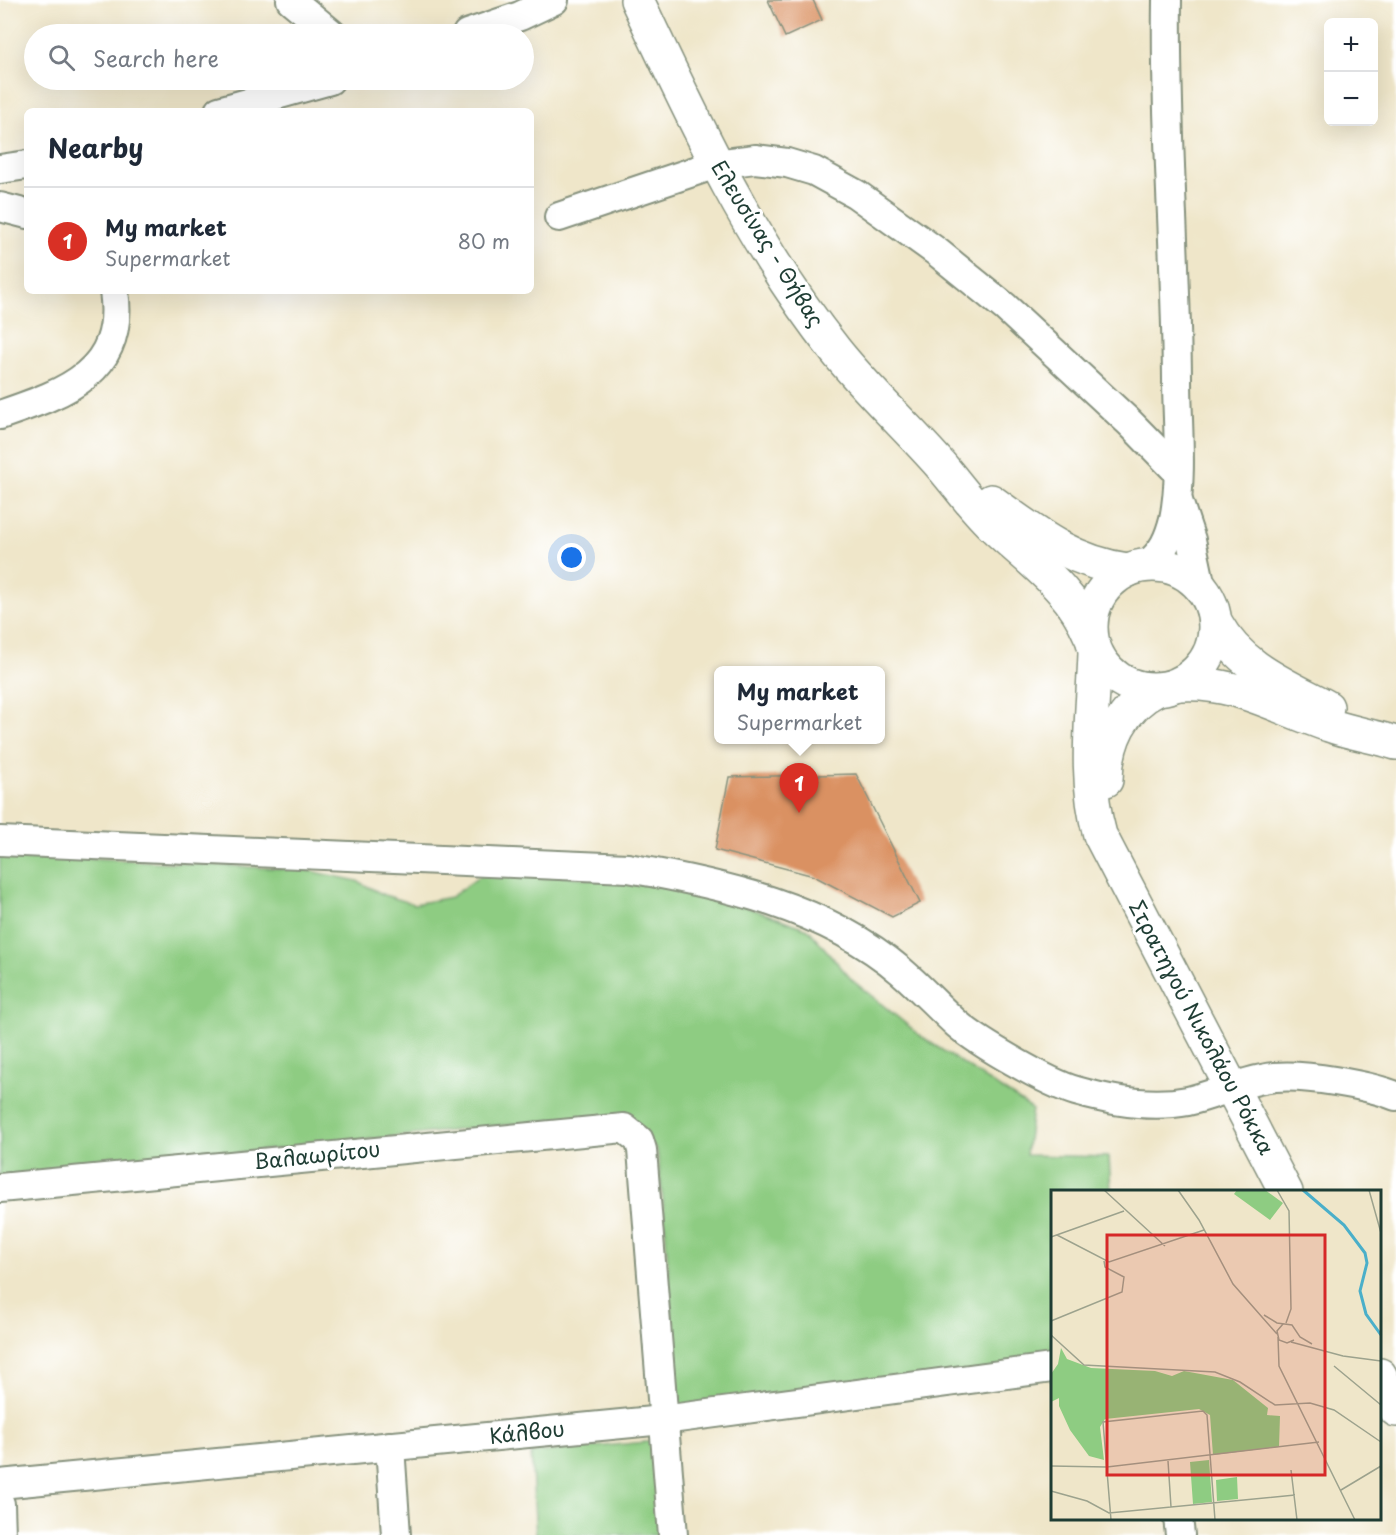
<!DOCTYPE html>
<html lang="en">
<head>
<meta charset="utf-8">
<style>
  :root { --surface:#fff; --page:#f6f6f7; --text:#1f2937; --muted:#747a83; --line:#e0e1e3; --accent:#d93025 }
  body { margin:0; font-family:"Playpen Sans",sans-serif; background:var(--page); color:var(--text) }
  .controls { position:absolute; right:18px; top:18px; display:grid; overflow:hidden; border-radius:9px; box-shadow:0 6px 24px #0002 }
  .controls button { width:54px; height:54px; display:grid; place-items:center; padding:0; border:0; border-bottom:2px solid var(--line); background:var(--surface); color:var(--text); font:30px sans-serif }
  .you { position:absolute; left:572px; top:558px; width:21px; height:21px; margin:-15px; border:4px solid #fff; border-radius:50%; background:#1a73e8; box-shadow:0 0 0 9px #1a73e833 }
  .badge { display:grid; place-items:center; width:39px; height:39px; border-radius:50%; background:var(--accent); color:#fff; font-size:20px; font-weight:700 }
  .pin { position:absolute; translate:-50% -50px; filter:drop-shadow(0 2px 3px #0008) }
  .pin::after { content:''; position:absolute; top:32px; width:21px; height:18px; background:inherit; clip-path:polygon(0 0,100% 0,50% 100%) }
  .popup { position:absolute; left:714px; top:666px; width:171px; height:78px; box-sizing:border-box; display:grid; place-content:center; border-radius:9px; background:var(--surface); filter:drop-shadow(0 2px 4px #0005); font-size:20px; white-space:nowrap; color:var(--muted) }
  .popup b { font-size:22px; color:var(--text) }
  .popup::after { content:''; position:absolute; left:50%; top:100%; margin-left:-12px; border:12px solid transparent; border-top-color:var(--surface) }
  .list { margin:0; padding:0; list-style:none }
  h2 { display:flex; justify-content:space-between; align-items:center; height:78px; margin:0; padding:0 24px; font-size:26px }
  h2 small { font-size:20px; font-weight:400; color:var(--muted) }
  .list li { display:grid; grid-template-columns:39px 1fr auto; gap:18px; align-items:center; box-sizing:border-box; height:108px; padding:0 24px; border-top:2px solid var(--line) }
  .list b { display:block; font-size:22px; white-space:nowrap }
  .list p { margin:0; font-size:20px; white-space:nowrap; color:var(--muted) }
  .list em { font-size:20px; font-style:normal; color:var(--muted) }
  .icon { flex:none; width:33px; height:33px; fill:none; stroke:currentColor; stroke-width:2; stroke-linecap:round; stroke-linejoin:round }
  .map { position:relative; flex:none; width:1396px; height:1535px; overflow:hidden }
  .search { position:absolute; background:var(--surface); box-shadow:0 6px 24px #0002; left:24px; top:24px; width:510px; height:66px; display:flex; align-items:center; gap:15px; box-sizing:border-box; padding:0 21px; border-radius:33px; color:var(--muted); font-size:22px }
  .panel { position:absolute; background:var(--surface); box-shadow:0 6px 24px #0002; left:24px; top:108px; width:510px; height:186px; border-radius:9px }
  .map>svg:first-child { display:block }
  .green { fill:#8ecc82; stroke:#56845b; stroke-width:1.5 }
  .building { fill:#da9162 }
  .lines { fill:none; stroke-linecap:round; stroke-linejoin:round }
  .minor-casing { stroke:#87927e; stroke-width:32 }
  .major-casing { stroke:#87927e; stroke-width:36 }
  .minor { stroke:#fff; stroke-width:28 }
  .major { stroke:#fff; stroke-width:33 }
  .labels { text-anchor:middle; stroke-width:6; stroke-linejoin:round; paint-order:stroke }
  .street-label { font-size:21px; fill:#1f3d34; stroke:#fff }
  .inset-river { fill:none; stroke:#4aafc9; stroke-width:3 }
  .inset-road { fill:none; stroke:#9ca28d; stroke-width:1.5 }
  .view { fill:#d62828; fill-opacity:0.15; stroke:#d62828; stroke-width:3 }
  .inset-edge { fill:none; stroke:#1f3d34; stroke-width:3 }
</style>
</head>
<body>
<div class="map">
<svg width="1396" height="1535" viewBox="0 0 1396 1535">
  <rect width="100%" height="100%" fill="#fff"/>
  <filter id="ink" filterUnits="userSpaceOnUse"><feTurbulence type="fractalNoise" baseFrequency=".0167" numOctaves="2"/><feDisplacementMap in="SourceGraphic" scale="12" xChannelSelector="R" yChannelSelector="G"/><feConvolveMatrix kernelMatrix="1 2 1 2 8 2 1 2 1" color-interpolation-filters="sRGB"/></filter>
  <filter id="wash" filterUnits="userSpaceOnUse"><feTurbulence type="fractalNoise" baseFrequency=".008" numOctaves="4" result="noise"/><feDisplacementMap in="SourceGraphic" scale="24" xChannelSelector="R" yChannelSelector="G"/><feGaussianBlur stdDeviation="1.35" result="paint"/><feColorMatrix in="noise" values="0 0 0 0 0 0 0 0 0 0 0 0 0 0 0 0 0 1.4 0 .05"/><feComposite in="paint" operator="in"/></filter>
  <g filter="url(#wash)">
    <rect width="100%" height="100%" fill="#efe6c9"/>
    <g class="green">
      <polygon points="0,853 306,870 357,881 384,895 414,904 451,897 490,869 660,885 744,906 808,929 852,980 922,1037 1032,1109 1026,1155 1109,1157 1111,1191 1052,1192 1052,1364 679,1408 663,1201 657,1150 635,1126 592,1116 0,1178"/>
      <polygon points="656,1441 661,1535 536,1535 531,1453"/>
    </g>
    <g id="blocks">
      <g class="building">
        <polygon points="768,0 813,0 822,20 785,37"/>
        <polygon points="856,774 920,903 892,917 814,876 715,850 729,777"/>
      </g>
    </g>
  </g>
  <g filter="url(#ink)">
    <use href="#blocks" fill-opacity="0" stroke="#87927e" stroke-width="1.5"/>
    <g class="lines">
      <defs>
        <g id="minor">
          <polyline points="291,0 332,34"/>
          <polyline points="467,34 520,16 554,0"/>
          <polyline points="219,111 330,80"/>
          <polyline points="0,169 27,165"/>
          <polyline points="0,207 27,214"/>
          <polyline points="559,217 716,164 755,159 787,163 814,171 856,194 937,252 1005,307 1130,423 1178,472"/>
          <path d="M0,415c64,-22 126,-42 114,-124"/>
          <polyline points="1178,501 1191,540 1201,587"/>
          <path d="M1147,565c16,-13 22,-26 27,-46 9,-45 3,-95 3,-141 -1,-126 -12,-252 -10,-378"/>
          <path d="M0,841l628,27c94,16 198,39 273,103 20,17 37,36 56,53 22,19 91,59 119,67 35,10 75,17 112,10 29,-7 58,-21 87,-24 30,-3 93,8 121,19"/>
          <polyline points="0,1188 624,1128 639,1140 642,1150 673,1535"/>
          <polyline points="390,1446 396,1535"/>
          <polyline points="0,1484 663,1420 1052,1368"/>
          <polyline points="0,1504 1,1535"/>
          <polyline points="1178,1518 1180,1535"/>
        </g>
        <g id="major">
          <path d="M637,0c57,121 114,244 198,350 31,39 68,73 101,110 19,21 35,45 56,65 37,36 78,61 98,110"/>
          <path d="M991,501c44,32 82,62 137,69"/>
          <circle cx="1153" cy="627" r="62"/>
          <path d="M1216,623c24,44 68,61 111,84"/>
          <path d="M1095,653c-2,61 -12,123 5,182l186,357"/>
          <path d="M1179,684c55,-4 99,24 150,41 22,8 45,11 67,18"/>
          <path d="M1106,780c0,-38 16,-73 50,-90"/>
          <polyline points="1380,1375 1396,1410"/>
        </g>
      </defs>
      <use href="#minor" class="minor-casing"/>
      <use href="#major" class="major-casing"/>
      <use href="#minor" class="minor"/>
      <use href="#major" class="major"/>
    </g>
  </g>
  <g class="labels">
    <g class="street-label">
      <text transform="translate(767 244) rotate(58)" y="7">Ελευσίνας - Θήβας</text>
      <text transform="translate(1201 1028) rotate(62)" y="7">Στρατηγού Νικολάου Ρόκκα</text>
      <text transform="translate(317 1156) rotate(-6)" y="7">Βαλαωρίτου</text>
      <text transform="translate(527 1433) rotate(-6)" y="7">Κάλβου</text>
    </g>
  </g>
  <g transform="translate(1051 1190)">
    <rect width="330" height="330" fill="#efe6c9"/>
    <path d="M186,0h28l18,13 -13,17 -36,-26zM10,158l6,11 24,9 64,3 17,5 12,-5 49,9 35,28 -1,7 13,1 -1,31 -66,8 -3,-40 -11,-6 -94,10 -5,8 4,33 -15,-4 -19,-26 -11,-24v-8l-8,4v-28l7,-10zM158,270l3,42 -19,2 -3,-42zM186,287l1,22 -21,2 -1,-21z" fill="#8ecc82"/>
    <path class="inset-river" d="M252,0l41,35 21,28 2,10 -7,28 6,23 15,21"/>
    <path class="inset-road" d="M53,0l61,56M127,0l21,30 34,64 44,50M226,0l12,21 2,98 -5,14M318,0l12,43M6,45l52,27 95,-32M0,47l73,-26M213,125l13,8 15,2 8,12 12,7M0,131l71,-29 2,-15 -19,-10 -1,-6M232,134l-6,7 2,9 8,3 7,-3M0,145l33,30 131,7 25,10 35,23 35,-2 24,7 47,32M227,147l1,29 76,154M240,152l52,14 38,5M283,176l47,39M117,271l3,46M0,276l56,1 212,-25M240,280l6,50M290,300l40,-24M0,301l36,10 22,12 186,-18M60,330l-8,-98 100,-11 4,4 8,105"/>
    <path class="view" d="M56,45h218v240h-218z"/>
    <rect width="330" height="330" class="inset-edge"/>
  </g>
</svg>
<div class="controls">
<button>+</button>
<button>−</button>
</div>
<div class="you"></div>
<div class="pin badge" style="left:799px;top:813px">1</div>
<div class="popup"><b>My market</b>Supermarket</div>
<div class="search"><svg class="icon" aria-label="search" viewBox="0 0 24 24"><circle cx="10" cy="10" r="6"/><path d="M15 15l6 6"/></svg>Search here</div>
<section class="panel">
<h2>Nearby<small></small></h2>
<ul class="list">
<li><span class="badge">1</span><div><b>My market</b><p>Supermarket</p></div><em>80 m</em></li>
</ul>
</section>
</div>
</body>
</html>
